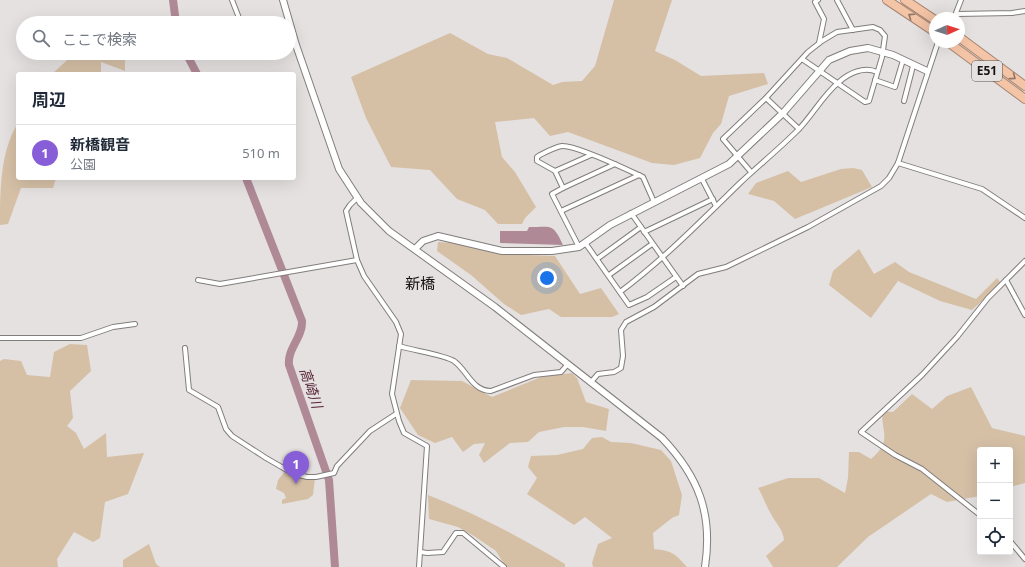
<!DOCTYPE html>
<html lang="ja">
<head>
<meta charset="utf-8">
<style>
  :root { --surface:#fff; --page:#f2f2f3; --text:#1f2937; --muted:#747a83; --line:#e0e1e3; --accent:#885ed8 }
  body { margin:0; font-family:"Noto Sans","Noto Sans JP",sans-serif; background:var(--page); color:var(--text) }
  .controls { position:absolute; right:12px; bottom:12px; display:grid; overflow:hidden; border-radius:4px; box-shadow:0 4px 16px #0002 }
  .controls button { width:36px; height:36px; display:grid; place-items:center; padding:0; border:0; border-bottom:1px solid var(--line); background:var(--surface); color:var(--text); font:20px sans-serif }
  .compass { position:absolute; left:929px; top:12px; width:36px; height:36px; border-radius:50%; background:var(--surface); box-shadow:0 4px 16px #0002; rotate:87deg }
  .you { position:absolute; left:547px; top:278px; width:14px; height:14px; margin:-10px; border:3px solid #fff; border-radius:50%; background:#1a73e8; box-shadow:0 0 0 6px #1a73e833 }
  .badge { display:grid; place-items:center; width:26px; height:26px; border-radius:50%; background:var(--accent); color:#fff; font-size:13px; font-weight:700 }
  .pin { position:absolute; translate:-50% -33px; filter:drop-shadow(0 1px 2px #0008) }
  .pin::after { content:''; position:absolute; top:21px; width:14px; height:12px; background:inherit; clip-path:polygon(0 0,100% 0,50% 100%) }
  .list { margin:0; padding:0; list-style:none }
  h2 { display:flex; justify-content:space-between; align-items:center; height:52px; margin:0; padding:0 16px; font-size:17px }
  h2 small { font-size:13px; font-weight:400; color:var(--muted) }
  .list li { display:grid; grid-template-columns:26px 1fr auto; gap:12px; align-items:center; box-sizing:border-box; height:56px; padding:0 16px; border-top:1px solid var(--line) }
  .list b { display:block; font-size:15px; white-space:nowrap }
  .list p { margin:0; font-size:13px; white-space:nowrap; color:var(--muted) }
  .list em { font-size:13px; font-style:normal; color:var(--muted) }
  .icon { flex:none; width:22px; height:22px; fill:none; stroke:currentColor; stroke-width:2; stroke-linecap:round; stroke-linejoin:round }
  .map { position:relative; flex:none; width:1025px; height:567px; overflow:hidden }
  .search { position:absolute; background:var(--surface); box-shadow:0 4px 16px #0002; left:16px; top:16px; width:280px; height:44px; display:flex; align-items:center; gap:10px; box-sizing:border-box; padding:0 14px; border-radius:22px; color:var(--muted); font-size:15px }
  .panel { position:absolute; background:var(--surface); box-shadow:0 4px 16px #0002; left:16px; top:72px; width:280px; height:108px; border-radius:4px }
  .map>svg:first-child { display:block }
  .green { fill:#d5c0a6 }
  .water { fill:#b08997 }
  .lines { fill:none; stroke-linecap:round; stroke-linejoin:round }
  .river { stroke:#b08997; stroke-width:8 }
  .street-casing { stroke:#817d7c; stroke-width:6 }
  .secondary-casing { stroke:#817d7c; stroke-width:8 }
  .highway-casing { stroke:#a68673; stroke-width:10 }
  .street { stroke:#fff; stroke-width:4 }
  .secondary { stroke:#fff; stroke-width:6 }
  .highway { stroke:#f4c4a6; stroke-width:8 }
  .oneway { stroke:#907564 }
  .labels { text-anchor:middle; stroke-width:4; stroke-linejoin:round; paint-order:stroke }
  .shield { fill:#e5e1e0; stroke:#535250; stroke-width:1 }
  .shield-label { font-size:12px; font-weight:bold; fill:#151413 }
  .water-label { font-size:14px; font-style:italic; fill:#58243a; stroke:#e5e1e0 }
  .quarter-label { font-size:15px; fill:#151413; stroke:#e5e1e0 }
</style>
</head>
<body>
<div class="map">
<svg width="1025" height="567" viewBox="0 0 1025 567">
  <rect width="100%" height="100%" fill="#e5e1e0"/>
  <g class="green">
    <polygon points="614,0 672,0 655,51 675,60 701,76 764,73 768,84 729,96 721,124 713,133 700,158 674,165 652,163 568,132 550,136 534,118 495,122 502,157 515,172 536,207 525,218 522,224 498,224 485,210 457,199 430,170 391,167 366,118 351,77 450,33 488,54 507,58 553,85 562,82 582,81 595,66"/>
    <polygon points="75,53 116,53 125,56 125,71 101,62 101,74 52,74"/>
    <path d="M18,123v55h38l-3,10h-32l-13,36 -8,1c0,-32 0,-74 18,-102z"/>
    <polygon points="853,168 862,170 872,187 795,219 774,201 748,194 756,183 788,171 801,182 841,169"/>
    <polygon points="438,242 454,243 498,254 555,256 580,294 601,288 619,314 612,317 561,317 549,309 521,315 504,304 471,275 437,251"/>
    <polygon points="859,249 874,274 895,262 909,272 976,299 997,278 1001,283 972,310 940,301 898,281 871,318 829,285 833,271"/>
    <polygon points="70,344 87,345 91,371 70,391 73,418 67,426 76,433 84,449 106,433 107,457 144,453 128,494 105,502 100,538 93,542 74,532 57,559 58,567 0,567 0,361 4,359 21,361 27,375 50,377 54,352"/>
    <polygon points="572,373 577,378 586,402 609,409 606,431 583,427 564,427 539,432 528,442 510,443 484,463 479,455 485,443 474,444 463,452 452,437 435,443 418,435 400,408 411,380 462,381 492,397 541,377"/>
    <path d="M971,387l21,41 33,8v47l-15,4v-37h-30v46l-33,6 -16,-8 -63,43 -31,30h-64l-7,-11 18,-16c-1,-11 -8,-16 -13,-26 -5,-8 -8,-18 -13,-26l30,-10h31l26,15 3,-15 1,-26h10l12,7c21,-18 11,-24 11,-48l11,1 19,-18 20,15 15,-13z"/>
    <path d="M602,437l9,5 20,1 30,7 10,11 11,34 -3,20 -7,3 -19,15 1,16c19,2 20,4 33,18h-94l-1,-4 6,-19 14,-6 -27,-21 -11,8 -47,-31 10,-16 -9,-11 3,-11 26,-1 26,-6 9,-11z"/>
    <polygon points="286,470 315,478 313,495 308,499 282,504 282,500 286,498 284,493 276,489 278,480"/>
    <path d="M428,495c48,19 93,42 137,69v3h-59l-10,-16 -22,-15 -16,-9 -29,-8z"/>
    <polygon points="149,544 156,564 160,567 123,567 123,560"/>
  </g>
  <path class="water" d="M529,227c23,0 24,-4 34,18l-63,-2v-12h27z"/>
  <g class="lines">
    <g class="river">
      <polyline points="173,0 176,23"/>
      <polyline points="186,53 197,74"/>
      <path d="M246,178l56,143c1,16 -15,28 -13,44l40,115 6,87"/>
    </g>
    <defs>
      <g id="street">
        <polyline points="232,0 241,23"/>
        <polyline points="818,0 815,2 824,19 819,43"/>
        <polyline points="837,0 853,30"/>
        <polyline points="957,14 1012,13 1025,11"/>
        <polyline points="954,18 961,0"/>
        <polyline points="875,80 895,87 903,60"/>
        <polyline points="766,98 799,129"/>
        <polyline points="904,101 913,66"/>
        <polyline points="898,163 982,189 1025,218"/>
        <polyline points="555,171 591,155"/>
        <polyline points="751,172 723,139 765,99 808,52 822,41 837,32 873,27 880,30 885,36 882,57 869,101 865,102 802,59"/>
        <polyline points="702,179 716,206"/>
        <polyline points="563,188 615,164"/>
        <polyline points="357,198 350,205 346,211 357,260 364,276 396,322 401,334 392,394 399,421 404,433 427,446 419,567"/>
        <polyline points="561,211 639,175"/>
        <polyline points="631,213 683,286"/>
        <polyline points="644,232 713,199"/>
        <polyline points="586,244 629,305 647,297 676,277"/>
        <path d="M579,247l-27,-53 11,-6 -8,-17 -18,-10v-4l3,-2c6,-3 15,-8 22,-9 14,-1 66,24 81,31l11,25"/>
        <polyline points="597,259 641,227"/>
        <polyline points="609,275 652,244"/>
        <polyline points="198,280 220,284 357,260"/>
        <polyline points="1006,280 1025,315"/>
        <path d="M620,292c44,-33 80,-70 119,-108 19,-18 40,-35 59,-54 14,-14 25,-35 41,-48 10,-9 25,-16 38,-10"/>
        <polyline points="0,338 81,338 113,327 135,324"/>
        <path d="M399,346c12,4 46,9 55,15 13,9 18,30 37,30l43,-16 27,-3 6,-7"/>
        <polyline points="185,348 189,390 218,407 226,429 232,436 266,458 292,473 307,477 316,477 334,473 337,466 370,431 396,414"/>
        <polyline points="591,382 598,374 614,372 621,368 623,356 621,330 626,322 654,307 698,274 726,267 808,227 881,186 889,178 898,163 938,42"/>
        <polyline points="980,515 922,469 895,455 861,432 922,375 957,337 988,298 1025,261"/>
        <polyline points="1010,541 1025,559"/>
        <polyline points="421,552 427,553 443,552 456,533 463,533 504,567"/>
      </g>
      <g id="secondary">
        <path d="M283,0l13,45 43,124 22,34 28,28 106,76 167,131c37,39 51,76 43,129"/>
        <polyline points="415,249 423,241 438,236 502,251 552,251 579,247 610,225 729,164 783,113 829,60 850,51 868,48 893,55 927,71"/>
      </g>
      <g id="highway">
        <polyline points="887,0 935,32"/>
        <polyline points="905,0 935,20"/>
        <polyline points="959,37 1025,86"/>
        <polyline points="948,42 1025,99"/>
      </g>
    </defs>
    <use href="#street" class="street-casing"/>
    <use href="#secondary" class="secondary-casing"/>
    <use href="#highway" class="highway-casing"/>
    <use href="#street" class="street"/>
    <use href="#secondary" class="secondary"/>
    <use href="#highway" class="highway"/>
  </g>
  <defs><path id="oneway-chevron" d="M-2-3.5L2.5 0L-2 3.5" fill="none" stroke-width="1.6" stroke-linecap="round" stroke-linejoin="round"/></defs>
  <g class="oneway">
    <use href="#oneway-chevron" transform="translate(911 16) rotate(-146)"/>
    <use href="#oneway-chevron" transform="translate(1013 77) rotate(37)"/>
  </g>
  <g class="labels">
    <rect class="shield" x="972" y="61" width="30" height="20" rx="3"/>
    <g class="shield-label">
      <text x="987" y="75">E51</text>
    </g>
    <g class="water-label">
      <text transform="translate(311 388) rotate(71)" y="5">高崎川</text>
    </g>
    <g class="quarter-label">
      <text x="420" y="289">新橋</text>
    </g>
  </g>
</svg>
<div class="controls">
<button>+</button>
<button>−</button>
<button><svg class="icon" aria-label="locate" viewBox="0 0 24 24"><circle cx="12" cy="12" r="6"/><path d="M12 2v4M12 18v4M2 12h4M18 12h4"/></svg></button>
</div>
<svg class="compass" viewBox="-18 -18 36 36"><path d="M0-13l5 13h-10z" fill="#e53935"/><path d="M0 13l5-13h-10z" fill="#747a83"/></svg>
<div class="you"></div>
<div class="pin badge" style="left:296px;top:484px">1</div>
<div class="search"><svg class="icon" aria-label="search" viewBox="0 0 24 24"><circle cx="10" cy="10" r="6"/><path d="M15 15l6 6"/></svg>ここで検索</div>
<section class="panel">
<h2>周辺<small></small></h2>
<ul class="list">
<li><span class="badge">1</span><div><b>新橋観音</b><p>公園</p></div><em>510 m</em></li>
</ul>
</section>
</div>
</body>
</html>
